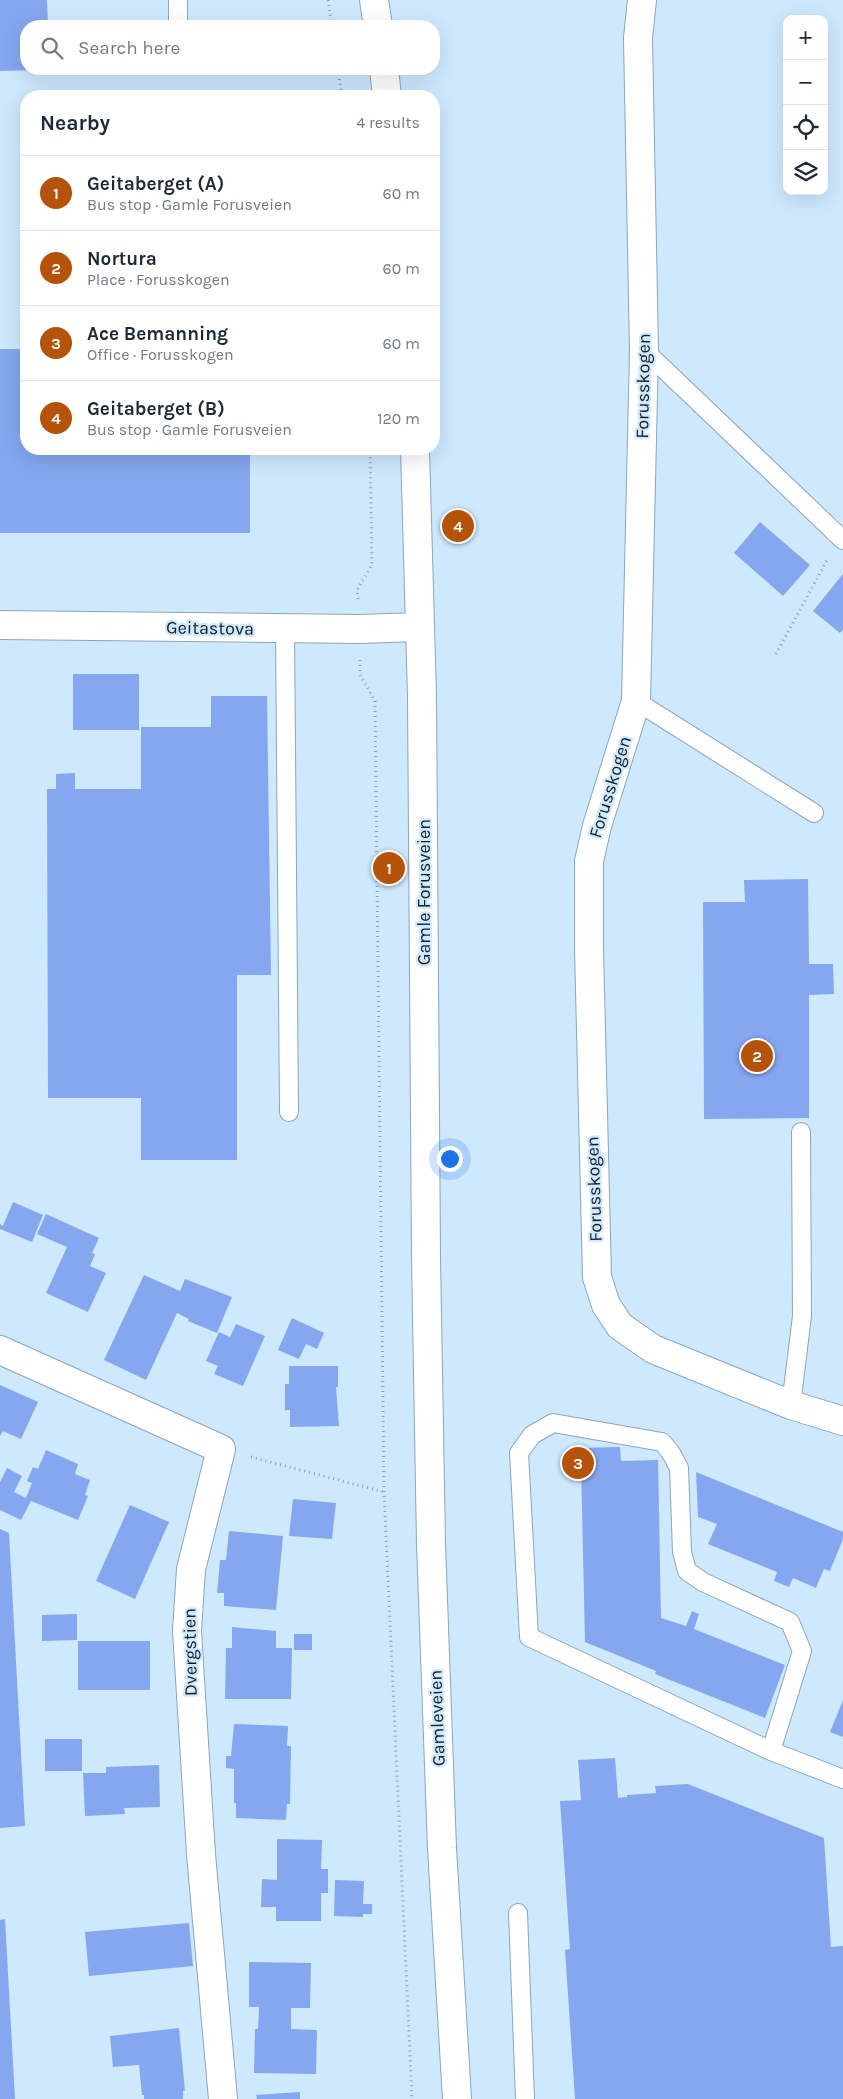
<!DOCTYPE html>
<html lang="en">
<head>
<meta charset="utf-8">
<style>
  :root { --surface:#fff; --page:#f2f2f3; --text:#1f2937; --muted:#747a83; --line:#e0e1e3; --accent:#b45309 }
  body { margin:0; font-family:Karla,sans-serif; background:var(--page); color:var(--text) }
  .controls { position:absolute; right:15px; top:15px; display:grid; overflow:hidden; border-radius:10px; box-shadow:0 5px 20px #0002 }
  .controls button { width:45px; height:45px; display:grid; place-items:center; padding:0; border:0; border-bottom:1px solid var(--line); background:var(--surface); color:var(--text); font:25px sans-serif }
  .you { position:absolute; left:449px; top:1158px; width:18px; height:18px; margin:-12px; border:4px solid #fff; border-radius:50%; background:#1a73e8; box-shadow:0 0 0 8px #1a73e833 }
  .badge { display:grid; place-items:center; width:32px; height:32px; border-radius:50%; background:var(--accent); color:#fff; font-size:16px; font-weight:700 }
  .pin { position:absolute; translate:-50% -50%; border:2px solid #fff; box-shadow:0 1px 5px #0006 }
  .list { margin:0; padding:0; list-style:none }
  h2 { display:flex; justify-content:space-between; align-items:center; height:65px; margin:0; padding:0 20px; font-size:21px }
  h2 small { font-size:16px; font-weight:400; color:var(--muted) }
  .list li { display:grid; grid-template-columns:32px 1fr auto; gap:15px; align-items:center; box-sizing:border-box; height:75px; padding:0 20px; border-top:1px solid var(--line) }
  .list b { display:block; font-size:19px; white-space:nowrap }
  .list p { margin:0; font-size:16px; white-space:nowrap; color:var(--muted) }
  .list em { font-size:16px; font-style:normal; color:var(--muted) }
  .icon { flex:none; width:28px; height:28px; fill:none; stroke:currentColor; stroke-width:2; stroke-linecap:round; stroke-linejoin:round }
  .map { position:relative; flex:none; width:843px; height:2099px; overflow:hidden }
  .search { position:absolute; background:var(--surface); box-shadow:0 5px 20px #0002; left:20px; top:20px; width:420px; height:55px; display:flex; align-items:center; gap:12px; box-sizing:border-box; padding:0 18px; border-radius:20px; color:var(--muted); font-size:19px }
  .panel { position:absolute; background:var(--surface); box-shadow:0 5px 20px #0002; left:20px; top:90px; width:420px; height:365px; border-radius:20px }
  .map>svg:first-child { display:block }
  .building { fill:#85a7f0 }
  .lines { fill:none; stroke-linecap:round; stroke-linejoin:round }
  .service-casing { stroke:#8ca5ba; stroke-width:20 }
  .minor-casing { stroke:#8ca5ba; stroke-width:30 }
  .secondary-casing { stroke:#8ca5ba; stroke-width:30 }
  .path { stroke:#8a9faf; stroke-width:3; stroke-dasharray:1 4; stroke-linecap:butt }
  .service { stroke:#fff; stroke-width:18 }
  .minor { stroke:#fff; stroke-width:28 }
  .secondary { stroke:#fff; stroke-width:28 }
  .labels { text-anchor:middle; stroke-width:4.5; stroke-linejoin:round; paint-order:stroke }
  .street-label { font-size:18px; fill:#141e25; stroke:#cee8fe }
</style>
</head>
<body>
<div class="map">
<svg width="843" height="2099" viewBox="0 0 843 2099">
  <rect width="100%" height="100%" fill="#cee8fe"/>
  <g class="building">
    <polygon points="0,0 47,0 48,26 26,26 26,69 40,69 40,70 0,71"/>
    <polygon points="0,349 26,349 26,449 250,449 250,533 0,533"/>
    <polygon points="760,522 810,565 783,596 734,553"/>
    <polygon points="843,574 843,630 840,633 813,611"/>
    <rect x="73" y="674" width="66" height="56"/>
    <polygon points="211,696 267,696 271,975 237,975 237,1160 141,1160 141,1098 48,1098 47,789 56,789 56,774 75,773 75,789 141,789 141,727 211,727"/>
    <polygon points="808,879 809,964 833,964 834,994 809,995 809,1118 704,1119 703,902 745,902 744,880"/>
    <polygon points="13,1202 43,1215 32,1242 0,1229 0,1224 3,1226"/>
    <polygon points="46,1214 99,1238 92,1253 95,1254 90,1266 106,1273 88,1312 46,1293 67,1247 37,1234"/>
    <polygon points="144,1275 180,1291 185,1279 232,1297 217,1333 188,1321 189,1319 177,1313 146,1380 104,1360"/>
    <polygon points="292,1318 324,1333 317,1349 306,1344 299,1359 278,1350"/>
    <polygon points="236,1324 265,1336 243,1386 214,1374 218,1366 206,1361 219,1332 230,1337"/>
    <polygon points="289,1366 338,1366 338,1387 336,1387 339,1426 290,1427 290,1410 285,1410 285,1384 289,1384"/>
    <polygon points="0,1385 38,1402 21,1439 3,1431 0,1436"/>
    <polygon points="620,1447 621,1461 658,1460 661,1618 686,1626 692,1611 699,1614 694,1629 785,1665 765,1718 655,1674 656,1671 585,1642 581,1463 578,1463 577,1448"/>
    <polygon points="46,1450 78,1464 75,1474 90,1480 85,1495 88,1496 78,1520 31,1501 21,1520 0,1510 0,1482 7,1468 22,1476 14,1492 26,1498 32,1483 27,1481 33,1467 38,1469"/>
    <polygon points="696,1472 843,1532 843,1539 830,1571 824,1569 816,1588 793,1578 789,1587 774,1581 777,1572 708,1544 717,1524 698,1517"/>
    <polygon points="293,1499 336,1503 332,1539 289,1536"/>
    <polygon points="130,1505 169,1522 135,1599 96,1581"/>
    <polygon points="0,1529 9,1533 25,1826 0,1828"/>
    <polygon points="229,1531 283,1536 276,1610 224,1606 224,1593 217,1593 220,1560 226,1560"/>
    <polygon points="77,1614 77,1640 42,1641 42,1615"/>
    <polygon points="232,1627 276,1631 276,1648 292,1648 291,1699 225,1699 226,1648 232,1648"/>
    <rect x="294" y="1634" width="18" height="16"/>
    <rect x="78" y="1641" width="72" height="49"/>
    <polygon points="843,1700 843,1737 830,1732"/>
    <polygon points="234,1724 288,1726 287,1746 291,1746 290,1804 287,1804 286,1820 236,1818 236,1803 234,1803 234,1769 226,1768 226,1756 231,1756"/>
    <rect x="45" y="1739" width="37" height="32"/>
    <polygon points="615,1758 618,1798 627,1797 627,1795 656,1793 655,1786 688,1784 824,1838 831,1947 843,1946 843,2099 575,2099 565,1950 570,1949 560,1801 581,1800 578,1760"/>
    <polygon points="159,1765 160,1807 124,1808 125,1814 85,1816 83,1773 106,1773 106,1767"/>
    <polygon points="277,1839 322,1840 321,1869 328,1869 328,1893 321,1893 321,1921 276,1921 276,1907 261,1907 262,1879 277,1880"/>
    <polygon points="335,1880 364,1881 363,1904 372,1904 372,1914 363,1914 363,1917 334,1916"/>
    <polygon points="5,1919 15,2099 0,2099 0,1920"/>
    <polygon points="189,1923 193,1966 89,1976 85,1932"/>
    <polygon points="249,1962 311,1963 310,2008 291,2008 291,2029 317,2030 316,2074 254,2073 255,2029 258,2029 259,2007 249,2007"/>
    <polygon points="179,2028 185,2091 183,2091 183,2099 144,2099 144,2095 142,2095 139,2065 113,2067 110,2036"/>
    <polygon points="300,2092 300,2099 257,2099 256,2095"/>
  </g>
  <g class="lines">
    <defs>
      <g id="service">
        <polyline points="178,25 178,0"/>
        <polyline points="644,350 843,540"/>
        <polyline points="285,628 289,1112"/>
        <polyline points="636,701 814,813"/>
        <polyline points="791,1405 802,1316 801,1132"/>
        <polyline points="771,1751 802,1651 790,1622 703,1582 687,1571 682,1552 679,1468 671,1453 662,1442 553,1423 532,1435 519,1453 529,1637 771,1751 843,1779"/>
        <polyline points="518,1913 525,2099"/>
      </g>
      <g id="minor">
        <polyline points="642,0 638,38 644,350 636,701 597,826 589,861 589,948 597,1277 606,1305 620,1326 653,1349 791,1405 843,1421"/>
        <polyline points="0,625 359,629 420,627"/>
        <polyline points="0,1350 221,1449 191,1569 187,1631 201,1854 223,2099"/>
      </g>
      <g id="secondary">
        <polyline points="374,0 378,26"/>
        <polyline points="384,69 387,96"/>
        <polyline points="415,449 422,696 426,1257 431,1544 442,1848 457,2099"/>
      </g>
    </defs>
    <use href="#service" class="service-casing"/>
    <use href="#minor" class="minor-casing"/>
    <use href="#secondary" class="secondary-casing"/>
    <g class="path">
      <polyline points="328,0 332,26"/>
      <polyline points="338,69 342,96"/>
      <polyline points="358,599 357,590 372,565 370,449"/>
      <polyline points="776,654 827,560"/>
      <polyline points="360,660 360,675 375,701 384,1492 412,2099"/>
      <polyline points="251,1457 384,1492"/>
    </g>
    <use href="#service" class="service"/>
    <use href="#minor" class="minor"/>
    <use href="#secondary" class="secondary"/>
  </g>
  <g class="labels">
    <g class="street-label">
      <text transform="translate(643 386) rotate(-89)" y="6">Forusskogen</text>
      <text transform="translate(210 628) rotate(1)" y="6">Geitastova</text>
      <text transform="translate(610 787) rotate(-73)" y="6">Forusskogen</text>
      <text transform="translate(424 892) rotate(-90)" y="6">Gamle Forusveien</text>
      <text transform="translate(594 1189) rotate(-92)" y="6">Forusskogen</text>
      <text transform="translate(190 1652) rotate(-91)" y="6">Dvergstien</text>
      <text transform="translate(437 1718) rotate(-92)" y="6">Gamleveien</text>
    </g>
  </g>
</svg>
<div class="controls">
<button>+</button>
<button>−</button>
<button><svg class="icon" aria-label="locate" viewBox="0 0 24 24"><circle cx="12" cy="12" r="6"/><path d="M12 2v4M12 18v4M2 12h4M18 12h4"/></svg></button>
<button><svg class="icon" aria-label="layers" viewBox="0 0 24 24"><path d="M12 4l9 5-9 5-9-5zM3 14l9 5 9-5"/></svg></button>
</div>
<div class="you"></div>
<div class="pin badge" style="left:389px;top:868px">1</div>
<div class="pin badge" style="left:757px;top:1056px">2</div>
<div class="pin badge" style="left:578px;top:1463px">3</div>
<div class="pin badge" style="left:458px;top:526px">4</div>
<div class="search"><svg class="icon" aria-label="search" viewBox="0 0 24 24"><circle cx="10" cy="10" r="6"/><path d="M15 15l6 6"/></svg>Search here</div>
<section class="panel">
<h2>Nearby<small>4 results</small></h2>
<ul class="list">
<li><span class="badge">1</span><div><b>Geitaberget (A)</b><p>Bus stop · Gamle Forusveien</p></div><em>60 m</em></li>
<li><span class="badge">2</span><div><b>Nortura</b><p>Place · Forusskogen</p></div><em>60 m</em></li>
<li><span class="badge">3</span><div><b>Ace Bemanning</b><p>Office · Forusskogen</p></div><em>60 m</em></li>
<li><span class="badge">4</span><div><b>Geitaberget (B)</b><p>Bus stop · Gamle Forusveien</p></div><em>120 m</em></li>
</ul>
</section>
</div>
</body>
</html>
